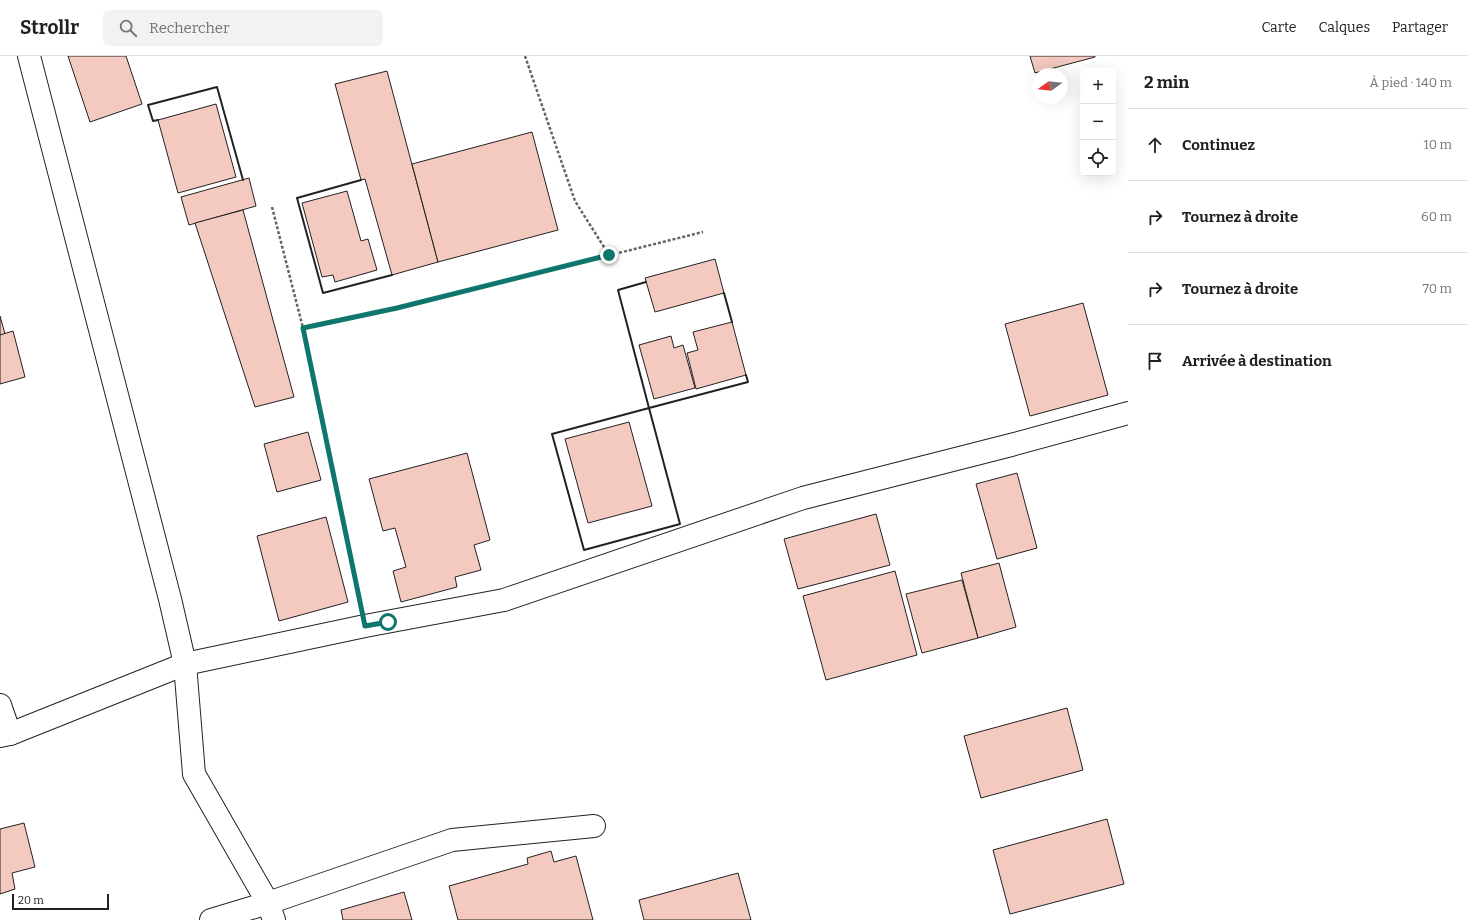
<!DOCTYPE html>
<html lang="fr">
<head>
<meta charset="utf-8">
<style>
  :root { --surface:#fff; --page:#f2f2f2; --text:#202124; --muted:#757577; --line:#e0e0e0 }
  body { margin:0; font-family:Bitter,serif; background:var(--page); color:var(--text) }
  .controls { position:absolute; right:12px; top:12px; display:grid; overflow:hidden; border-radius:6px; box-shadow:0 4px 16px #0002 }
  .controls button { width:36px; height:36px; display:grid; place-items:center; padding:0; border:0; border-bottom:1px solid var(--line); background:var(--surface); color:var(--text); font:20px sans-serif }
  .compass { position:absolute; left:1032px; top:12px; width:36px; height:36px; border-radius:50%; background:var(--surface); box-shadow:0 4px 16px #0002; rotate:255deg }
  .scale { position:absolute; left:12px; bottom:10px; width:97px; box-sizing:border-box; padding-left:4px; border:2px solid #222; border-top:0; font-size:11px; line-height:14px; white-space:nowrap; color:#222; -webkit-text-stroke:3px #fff; paint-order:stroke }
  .stop { position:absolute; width:12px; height:12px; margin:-9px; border:3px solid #0f766e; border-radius:50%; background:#fff }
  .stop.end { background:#0f766e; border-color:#fff; box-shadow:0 1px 4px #0008 }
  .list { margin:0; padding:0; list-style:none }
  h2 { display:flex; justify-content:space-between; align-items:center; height:52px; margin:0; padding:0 16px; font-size:17px }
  h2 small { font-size:13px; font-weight:400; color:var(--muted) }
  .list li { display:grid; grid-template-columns:26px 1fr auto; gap:12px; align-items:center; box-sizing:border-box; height:72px; padding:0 16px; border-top:1px solid var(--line) }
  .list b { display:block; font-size:15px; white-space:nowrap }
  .list em { font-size:13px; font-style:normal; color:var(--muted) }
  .icon { flex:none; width:22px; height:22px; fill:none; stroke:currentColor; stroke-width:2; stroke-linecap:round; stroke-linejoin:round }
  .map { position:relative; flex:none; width:1128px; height:864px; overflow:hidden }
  header { display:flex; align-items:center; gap:24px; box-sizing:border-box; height:56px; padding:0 20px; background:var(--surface); border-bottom:1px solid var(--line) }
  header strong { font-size:19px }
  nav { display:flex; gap:22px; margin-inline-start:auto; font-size:14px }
  .search { width:280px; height:36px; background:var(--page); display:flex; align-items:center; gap:10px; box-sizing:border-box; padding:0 14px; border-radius:6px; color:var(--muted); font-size:15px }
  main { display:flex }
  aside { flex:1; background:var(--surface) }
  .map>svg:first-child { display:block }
  .building { fill:#f3c9c0; stroke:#222 }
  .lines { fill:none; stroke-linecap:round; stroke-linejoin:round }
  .street-casing { stroke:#222; stroke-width:24 }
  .path { stroke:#646464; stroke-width:2.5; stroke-dasharray:3 2; stroke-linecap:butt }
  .street { stroke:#fff; stroke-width:22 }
  .wall { stroke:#222; stroke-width:2 }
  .route { stroke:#0f766e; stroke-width:5 }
</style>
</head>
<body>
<header>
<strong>Strollr</strong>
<div class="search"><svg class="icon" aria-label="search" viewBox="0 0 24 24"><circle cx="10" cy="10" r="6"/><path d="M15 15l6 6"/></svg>Rechercher</div>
<nav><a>Carte</a><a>Calques</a><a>Partager</a></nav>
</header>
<main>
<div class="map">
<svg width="1128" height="864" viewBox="0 0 1128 864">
  <rect width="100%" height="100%" fill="#fff"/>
  <g class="building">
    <polygon points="68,0 126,0 142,48 90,66"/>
    <polygon points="1030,0 1095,0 1095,1 1035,17"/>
    <polygon points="387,15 438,206 392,219 365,123 361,124 335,28"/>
    <polygon points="216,48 236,121 178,137 158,64"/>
    <polygon points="532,76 558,174 438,206 412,108"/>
    <polygon points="249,122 256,150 189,169 181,141"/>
    <polygon points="347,135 361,185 368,183 377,214 335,226 333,219 322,221 302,147"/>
    <polygon points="243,154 294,341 255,351 195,167"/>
    <polygon points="715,203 724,237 655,256 645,222"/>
    <polygon points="1083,247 1108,339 1030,360 1005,268"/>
    <polygon points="0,260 5,278 0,279"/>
    <polygon points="732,266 746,319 696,333 687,297 698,294 693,276"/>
    <polygon points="13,275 25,321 0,328 0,279"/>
    <polygon points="671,280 674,292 683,289 695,332 654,343 639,289"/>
    <polygon points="629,366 652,450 588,467 565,383"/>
    <polygon points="308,376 321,424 277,436 264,388"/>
    <polygon points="467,397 490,484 474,489 481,514 455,521 457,531 401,546 393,515 406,511 395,472 383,475 369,423"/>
    <polygon points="1017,417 1037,492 997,503 976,428"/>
    <polygon points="876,458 890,509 798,533 784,483"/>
    <polygon points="326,461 348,546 279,565 257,480"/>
    <polygon points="999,507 1016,571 978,582 961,517"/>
    <polygon points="895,515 917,599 826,624 803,540"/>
    <polygon points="962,524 978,582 922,597 906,538"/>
    <polygon points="1067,652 1083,714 981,742 964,680"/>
    <polygon points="1107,763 1124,828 1010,858 993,794"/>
    <polygon points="24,767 35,811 12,817 15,833 0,838 0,773"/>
    <polygon points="551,795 554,806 576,800 593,864 458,864 449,830 528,808 527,802"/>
    <polygon points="738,817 751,864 644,864 639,844"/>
    <polygon points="404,836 412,864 343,864 341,854"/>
  </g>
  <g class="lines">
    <defs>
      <g id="street">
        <polyline points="29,0 170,543 185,608 194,718 268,847 274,864"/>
        <polyline points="0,649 10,678"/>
        <polyline points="0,680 10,678 185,608 365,570 504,544 803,442 1011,389 1128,357"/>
        <polyline points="211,864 268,847 452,784 594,770"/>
      </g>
    </defs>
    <use href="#street" class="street-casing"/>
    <g class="path">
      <polyline points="525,0 575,145 609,199"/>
      <polyline points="272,151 303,272 359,542"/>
      <polyline points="303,272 397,252 703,176"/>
    </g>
    <use href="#street" class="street"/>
    <g class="wall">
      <polyline points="158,64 153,65 148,49 217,31 243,124"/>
      <polyline points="361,124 297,142 323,237 392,219"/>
      <polyline points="646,226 618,234 649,352 748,326 746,319"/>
      <polyline points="724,237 732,266"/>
      <polygon points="649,352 680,468 584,494 552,378"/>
    </g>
  </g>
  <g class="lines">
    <polyline class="route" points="388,566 365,570 303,272 397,252 609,199"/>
  </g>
</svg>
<div class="controls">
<button>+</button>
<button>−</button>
<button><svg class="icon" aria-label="locate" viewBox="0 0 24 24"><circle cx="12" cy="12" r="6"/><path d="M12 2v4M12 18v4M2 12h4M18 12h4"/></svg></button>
</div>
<svg class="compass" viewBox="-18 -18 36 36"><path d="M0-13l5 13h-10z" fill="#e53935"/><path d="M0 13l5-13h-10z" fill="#757577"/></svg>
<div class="scale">20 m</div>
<div class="stop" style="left:388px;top:566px"></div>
<div class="stop end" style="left:609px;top:199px"></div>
</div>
<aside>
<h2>2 min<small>À pied · 140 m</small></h2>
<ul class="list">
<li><svg class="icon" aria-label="ahead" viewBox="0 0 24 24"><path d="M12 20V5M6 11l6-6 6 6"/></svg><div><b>Continuez</b></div><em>10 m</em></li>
<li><svg class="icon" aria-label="right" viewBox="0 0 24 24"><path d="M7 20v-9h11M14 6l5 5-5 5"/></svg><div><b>Tournez à droite</b></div><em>60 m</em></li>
<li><svg class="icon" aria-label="right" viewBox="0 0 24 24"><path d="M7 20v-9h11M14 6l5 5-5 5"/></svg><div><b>Tournez à droite</b></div><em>70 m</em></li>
<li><svg class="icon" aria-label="arrive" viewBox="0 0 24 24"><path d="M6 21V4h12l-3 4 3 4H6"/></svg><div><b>Arrivée à destination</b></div></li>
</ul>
</aside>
</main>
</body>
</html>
